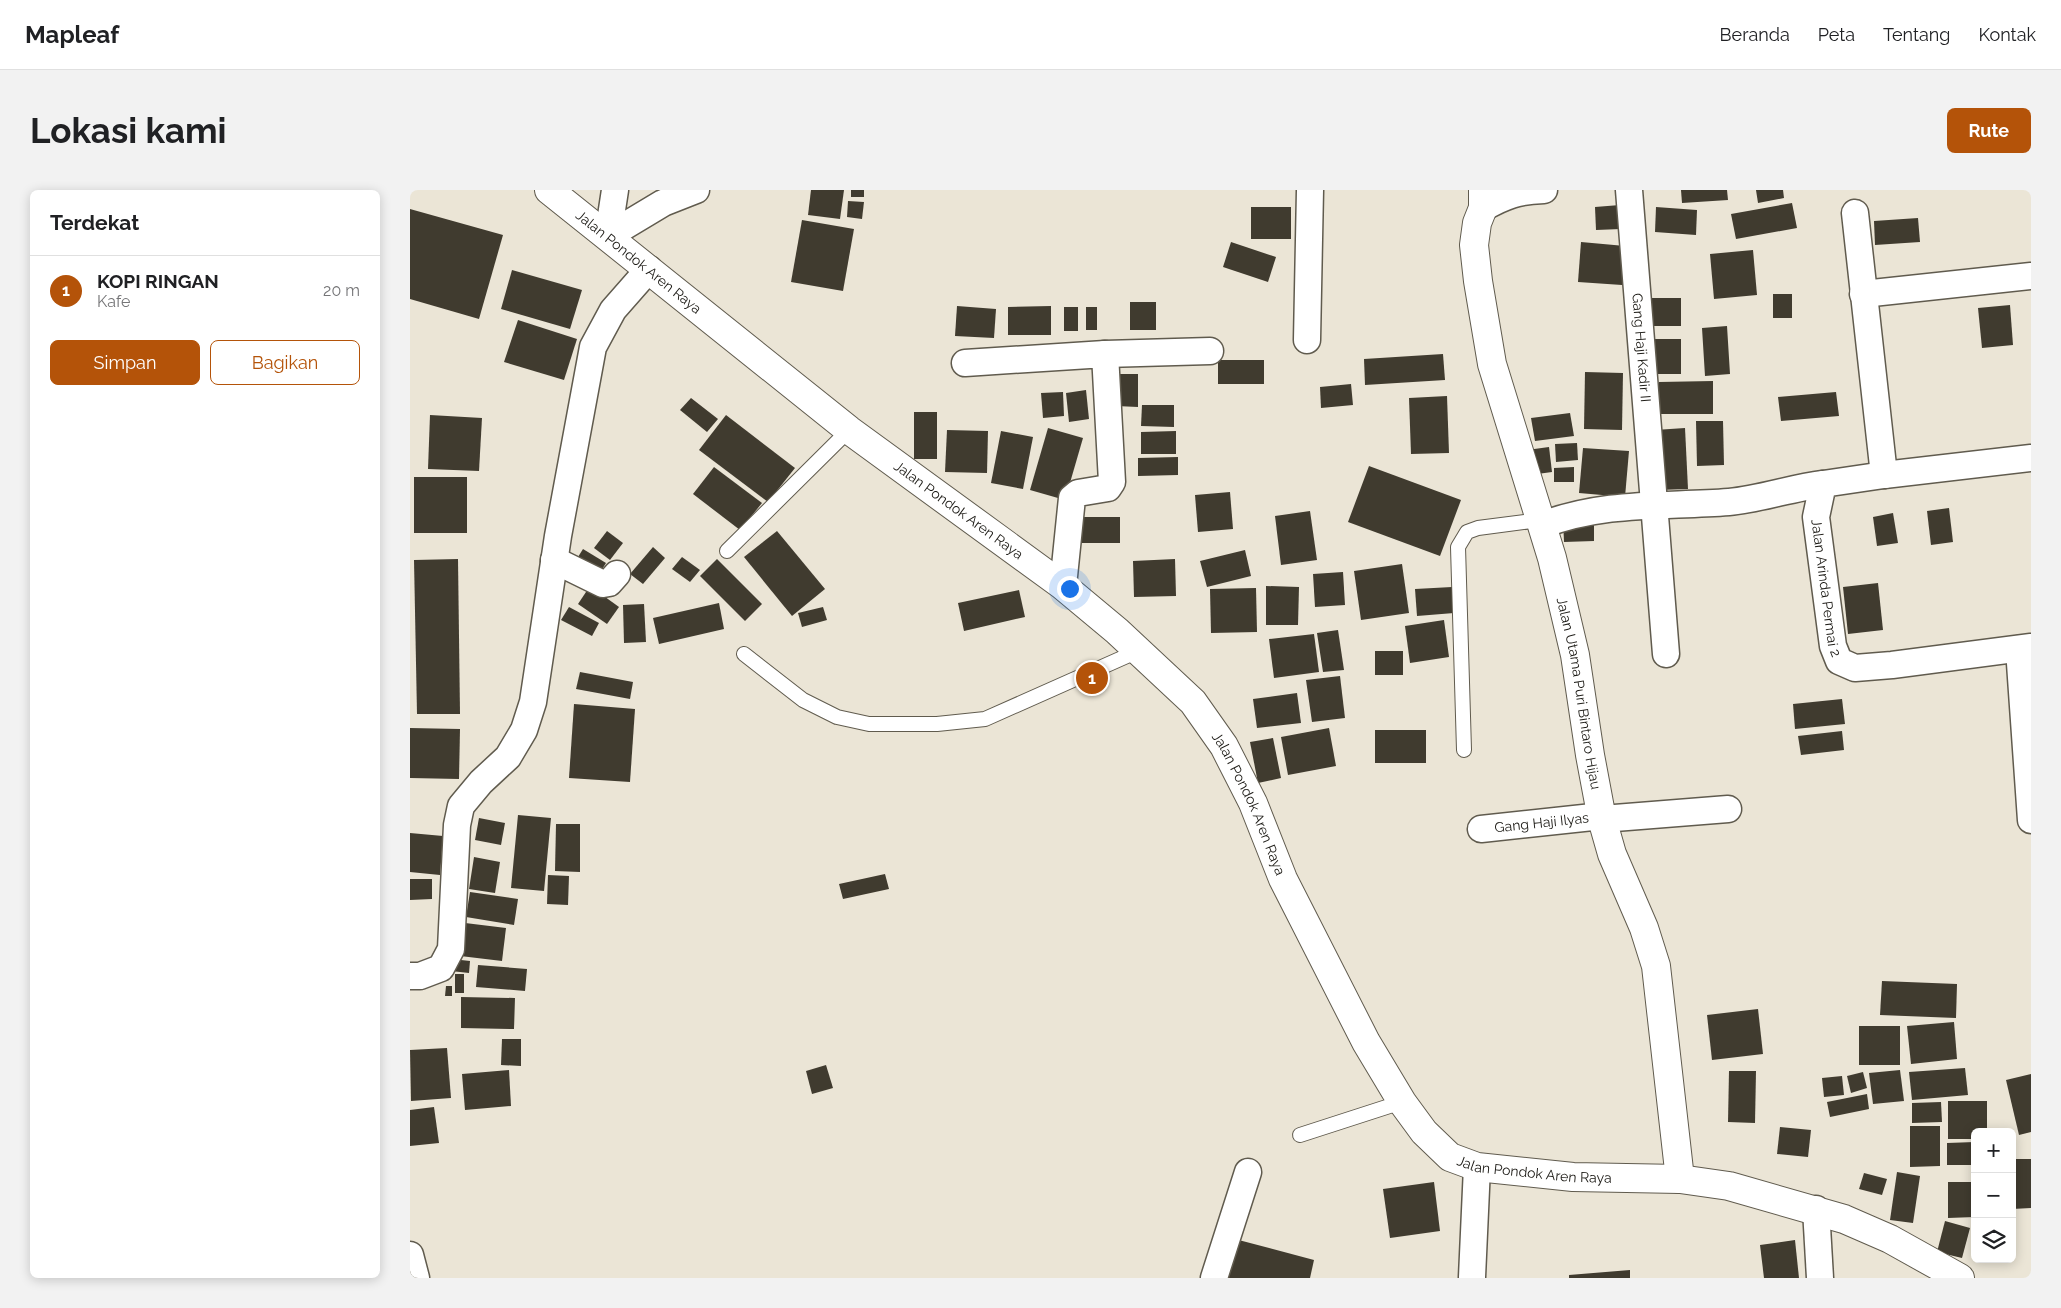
<!DOCTYPE html>
<html lang="id">
<head>
<meta charset="utf-8">
<style>
  :root { --surface:#fff; --page:#f2f2f2; --text:#202124; --muted:#757577; --line:#e0e0e0; --accent:#b45309 }
  body { margin:0; font-family:Raleway,sans-serif; background:var(--page); color:var(--text) }
  .controls { position:absolute; right:15px; bottom:15px; display:grid; overflow:hidden; border-radius:8px; box-shadow:0 2px 12px #0003 }
  .controls button { width:45px; height:45px; display:grid; place-items:center; padding:0; border:0; border-bottom:1px solid var(--line); background:var(--surface); color:var(--text); font:25px sans-serif }
  .you { position:absolute; left:659px; top:398px; width:18px; height:18px; margin:-12px; border:4px solid #fff; border-radius:50%; background:#1a73e8; box-shadow:0 0 0 8px #1a73e833 }
  .badge { display:grid; place-items:center; width:32px; height:32px; border-radius:50%; background:var(--accent); color:#fff; font-size:16px; font-weight:700 }
  .pin { position:absolute; translate:-50% -50%; border:2px solid #fff; box-shadow:0 1px 5px #0006 }
  .list { margin:0; padding:0; list-style:none }
  h2 { display:flex; justify-content:space-between; align-items:center; height:65px; margin:0; padding:0 20px; font-size:21px }
  h2 small { font-size:16px; font-weight:400; color:var(--muted) }
  .list li { display:grid; grid-template-columns:32px 1fr auto; gap:15px; align-items:center; box-sizing:border-box; height:70px; padding:0 20px; border-top:1px solid var(--line) }
  .list b { display:block; font-size:19px; white-space:nowrap }
  .list p { margin:0; font-size:16px; white-space:nowrap; color:var(--muted) }
  .list em { font-size:16px; font-style:normal; color:var(--muted) }
  .actions { display:flex; gap:10px; padding:15px 20px }
  .actions a { flex:1; padding:11px 0; border:1px solid var(--accent); border-radius:8px; text-align:center; font-size:18px; color:var(--accent) }
  .actions .main { background:var(--accent); color:#fff }
  .icon { flex:none; width:28px; height:28px; fill:none; stroke:currentColor; stroke-width:2; stroke-linecap:round; stroke-linejoin:round }
  .map { position:relative; flex:none; width:1621px; height:1088px; overflow:hidden; border-radius:8px }
  header { display:flex; align-items:center; gap:30px; box-sizing:border-box; height:70px; padding:0 25px; background:var(--surface); border-bottom:1px solid var(--line) }
  header strong { font-size:24px }
  nav { display:flex; gap:28px; margin-inline-start:auto; font-size:18px }
  .intro { display:flex; align-items:center; justify-content:space-between; box-sizing:border-box; height:120px; padding:0 30px }
  h1 { margin:0; font-size:35px }
  .button { padding:12px 22px; border-radius:8px; background:var(--accent); color:#fff; font-size:18px; font-weight:700 }
  main { display:flex; gap:30px; padding:0 30px }
  aside { flex:1; background:var(--surface); border-radius:8px; box-shadow:0 2px 12px #0003 }
  .map>svg:first-child { display:block }
  .building { fill:#403b2f }
  .lines { fill:none; stroke-linecap:round; stroke-linejoin:round }
  .service-casing { stroke:#605b4e; stroke-width:16 }
  .minor-casing { stroke:#605b4e; stroke-width:29 }
  .tertiary-casing { stroke:#605b4e; stroke-width:30 }
  .secondary-casing { stroke:#605b4e; stroke-width:30 }
  .service { stroke:#fff; stroke-width:14 }
  .minor { stroke:#fff; stroke-width:26 }
  .tertiary { stroke:#fff; stroke-width:28 }
  .secondary { stroke:#fff; stroke-width:28 }
  .labels { text-anchor:middle; stroke-width:5; stroke-linejoin:round; paint-order:stroke }
  .street-label { font-size:14px; fill:#1b1914; stroke:#fff }
</style>
</head>
<body>
<header>
<strong>Mapleaf</strong>
<nav><a>Beranda</a><a>Peta</a><a>Tentang</a><a>Kontak</a></nav>
</header>
<div class="intro"><h1>Lokasi kami</h1><a class="button">Rute</a></div>
<main>
<aside>
<h2>Terdekat<small></small></h2>
<ul class="list">
<li><span class="badge">1</span><div><b>KOPI RINGAN</b><p>Kafe</p></div><em>20 m</em></li>
</ul>
<div class="actions"><a class="main">Simpan</a><a>Bagikan</a></div>
</aside>
<div class="map">
<svg width="1621" height="1088" viewBox="0 0 1621 1088">
  <rect width="100%" height="100%" fill="#ebe5d6"/>
  <g class="building">
    <polygon points="401,0 434,0 430,29 398,25"/>
    <rect x="441" y="0" width="13" height="7"/>
    <polygon points="1271,0 1317,0 1318,10 1272,13"/>
    <polygon points="1346,0 1373,0 1374,8 1348,13"/>
    <polygon points="438,11 454,12 452,29 437,27"/>
    <polygon points="1382,13 1387,38 1326,49 1321,24"/>
    <polygon points="1210,15 1211,39 1186,40 1185,17"/>
    <rect x="841" y="17" width="40" height="32"/>
    <polygon points="1246,17 1287,20 1286,45 1245,42"/>
    <polygon points="0,19 93,45 69,129 0,109"/>
    <polygon points="1508,28 1510,52 1465,55 1464,31"/>
    <polygon points="392,30 444,39 433,101 381,92"/>
    <polygon points="821,52 866,67 858,92 813,77"/>
    <polygon points="1171,52 1215,56 1212,95 1168,92"/>
    <polygon points="1343,60 1347,105 1304,109 1300,64"/>
    <polygon points="102,80 172,100 160,139 91,119"/>
    <rect x="1363" y="104" width="19" height="24"/>
    <polygon points="1241,108 1271,108 1271,136 1242,136"/>
    <rect x="720" y="112" width="26" height="28"/>
    <polygon points="1600,115 1603,155 1572,158 1568,118"/>
    <polygon points="547,116 586,119 584,148 545,146"/>
    <polygon points="641,116 641,145 598,145 598,117"/>
    <rect x="654" y="117" width="14" height="24"/>
    <rect x="676" y="117" width="11" height="23"/>
    <polygon points="108,130 167,149 154,190 94,172"/>
    <polygon points="1317,136 1320,184 1295,186 1292,138"/>
    <rect x="1245" y="149" width="26" height="35"/>
    <polygon points="1033,164 1035,190 955,195 954,169"/>
    <rect x="808" y="170" width="46" height="24"/>
    <polygon points="1175,182 1213,183 1212,240 1174,239"/>
    <polygon points="707,184 728,184 728,217 706,216"/>
    <polygon points="1303,191 1303,224 1249,224 1249,192"/>
    <polygon points="941,194 943,215 911,218 910,197"/>
    <polygon points="676,200 679,229 659,232 656,203"/>
    <polygon points="653,202 654,226 633,228 631,203"/>
    <polygon points="1426,202 1429,226 1371,231 1368,207"/>
    <polygon points="1037,206 1039,263 1001,264 999,208"/>
    <polygon points="281,208 308,229 297,242 270,220"/>
    <polygon points="732,215 764,215 764,237 731,236"/>
    <rect x="504" y="222" width="23" height="47"/>
    <polygon points="1160,223 1164,246 1125,251 1121,228"/>
    <polygon points="20,225 72,228 69,281 18,279"/>
    <polygon points="316,225 385,278 358,312 289,260"/>
    <polygon points="1286,231 1313,231 1314,275 1287,276"/>
    <polygon points="638,238 673,248 655,310 620,300"/>
    <polygon points="1275,238 1278,299 1248,300 1245,240"/>
    <polygon points="537,240 578,241 577,283 535,282"/>
    <polygon points="591,241 623,247 613,299 581,293"/>
    <polygon points="766,241 766,264 731,264 731,242"/>
    <polygon points="1167,253 1168,270 1146,272 1145,254"/>
    <polygon points="1139,257 1142,282 1120,285 1117,260"/>
    <polygon points="1173,258 1219,261 1215,307 1169,303"/>
    <polygon points="768,267 768,285 728,286 728,268"/>
    <polygon points="959,276 1051,310 1030,366 938,332"/>
    <polygon points="304,277 352,313 330,340 283,304"/>
    <polygon points="1164,277 1164,292 1144,292 1144,278"/>
    <rect x="4" y="287" width="53" height="56"/>
    <polygon points="820,302 823,339 788,342 785,305"/>
    <polygon points="1539,318 1543,352 1521,355 1517,321"/>
    <polygon points="900,321 907,370 871,375 865,326"/>
    <polygon points="1483,323 1488,353 1467,356 1463,327"/>
    <rect x="672" y="327" width="38" height="26"/>
    <polygon points="1153,329 1184,329 1184,351 1154,352"/>
    <polygon points="197,341 213,353 200,370 184,358"/>
    <polygon points="367,341 415,399 382,426 334,367"/>
    <polygon points="243,357 255,368 233,394 220,384"/>
    <polygon points="173,359 196,373 191,381 168,367"/>
    <polygon points="835,360 841,386 797,397 790,371"/>
    <polygon points="272,367 290,380 280,392 262,379"/>
    <polygon points="48,369 50,524 7,524 4,370"/>
    <polygon points="307,369 352,414 335,431 290,386"/>
    <polygon points="765,369 766,406 724,407 723,371"/>
    <polygon points="992,374 999,423 951,430 944,381"/>
    <polygon points="933,382 935,415 905,417 903,384"/>
    <polygon points="1468,393 1473,440 1438,444 1433,397"/>
    <polygon points="180,396 209,417 197,434 168,414"/>
    <polygon points="856,396 889,397 888,435 856,435"/>
    <polygon points="1042,397 1044,423 1007,426 1005,399"/>
    <polygon points="846,398 847,442 801,443 800,399"/>
    <polygon points="609,400 615,427 554,441 548,413"/>
    <polygon points="309,413 314,439 249,454 243,428"/>
    <polygon points="234,414 236,452 214,453 213,415"/>
    <polygon points="159,417 189,433 182,446 151,430"/>
    <polygon points="413,417 417,430 392,437 388,423"/>
    <polygon points="1034,430 1039,467 1000,473 995,436"/>
    <polygon points="928,440 934,480 913,482 907,443"/>
    <polygon points="904,444 909,482 864,488 859,449"/>
    <rect x="965" y="461" width="28" height="24"/>
    <polygon points="170,482 223,492 220,509 166,499"/>
    <polygon points="930,486 935,528 902,532 896,490"/>
    <polygon points="887,503 891,533 847,538 843,509"/>
    <polygon points="1432,509 1435,534 1385,539 1383,514"/>
    <polygon points="164,514 225,519 220,592 159,588"/>
    <polygon points="0,538 50,539 49,589 0,588"/>
    <polygon points="919,538 926,576 878,585 871,547"/>
    <rect x="965" y="540" width="51" height="33"/>
    <polygon points="1432,541 1434,560 1391,565 1388,546"/>
    <polygon points="863,548 871,588 848,593 840,552"/>
    <polygon points="108,625 141,628 134,701 101,698"/>
    <polygon points="69,628 95,633 91,655 65,650"/>
    <polygon points="146,634 170,634 170,682 145,681"/>
    <polygon points="0,643 33,646 30,685 0,682"/>
    <polygon points="64,667 90,672 85,703 59,699"/>
    <polygon points="475,684 479,699 433,709 429,694"/>
    <polygon points="138,685 159,686 158,715 137,714"/>
    <polygon points="0,689 22,689 22,709 0,710"/>
    <polygon points="60,702 108,709 104,735 56,727"/>
    <polygon points="47,732 96,738 92,771 42,765"/>
    <polygon points="42,769 60,771 59,783 41,781"/>
    <polygon points="68,775 117,779 115,801 66,797"/>
    <rect x="45" y="784" width="9" height="19"/>
    <polygon points="1472,791 1547,794 1546,828 1470,825"/>
    <polygon points="36,796 42,796 42,806 35,806"/>
    <polygon points="51,807 105,808 104,839 51,838"/>
    <polygon points="1348,819 1353,864 1302,870 1297,825"/>
    <polygon points="1544,832 1547,869 1501,874 1497,836"/>
    <rect x="1449" y="836" width="41" height="39"/>
    <polygon points="92,849 111,849 111,876 91,875"/>
    <polygon points="37,858 41,908 1,911 0,860"/>
    <polygon points="416,875 423,898 402,904 396,881"/>
    <polygon points="1555,878 1558,905 1502,910 1499,882"/>
    <polygon points="99,880 101,916 55,920 52,884"/>
    <polygon points="1490,880 1494,911 1463,914 1459,883"/>
    <polygon points="1319,881 1346,881 1345,933 1318,932"/>
    <polygon points="1453,882 1457,898 1441,903 1437,886"/>
    <polygon points="1621,884 1621,942 1609,945 1596,890"/>
    <polygon points="1432,886 1434,905 1414,907 1412,888"/>
    <polygon points="1457,904 1459,919 1420,927 1417,912"/>
    <polygon points="1538,911 1577,911 1577,942 1565,942 1565,949 1538,949"/>
    <polygon points="1531,912 1532,932 1502,933 1502,913"/>
    <polygon points="24,917 29,953 0,956 0,920"/>
    <polygon points="1500,936 1530,936 1530,976 1500,977"/>
    <polygon points="1370,937 1401,940 1398,967 1367,964"/>
    <polygon points="1565,952 1565,975 1537,975 1537,953"/>
    <polygon points="1602,969 1621,969 1621,1018 1602,1019"/>
    <polygon points="1487,982 1510,986 1503,1033 1480,1030"/>
    <polygon points="1454,983 1477,989 1472,1005 1449,999"/>
    <polygon points="1024,992 1030,1041 980,1048 973,999"/>
    <polygon points="1538,992 1565,992 1565,1027 1538,1028"/>
    <polygon points="1535,1031 1560,1038 1552,1068 1527,1062"/>
    <polygon points="821,1048 904,1070 900,1088 810,1088"/>
    <polygon points="1385,1050 1389,1088 1354,1088 1350,1055"/>
    <polygon points="1220,1080 1220,1088 1159,1088 1159,1085"/>
  </g>
  <g class="lines">
    <defs>
      <g id="service">
        <polyline points="317,361 439,240"/>
        <polyline points="334,464 393,510 427,527 459,534 527,534 575,529 728,461"/>
        <polyline points="1054,560 1048,357 1057,342 1068,338 1130,330"/>
        <polyline points="890,945 992,912"/>
      </g>
      <g id="minor">
        <path id="s1" d="M1219,0l37,464"/>
        <path d="M1073,18c23,-13 35,-17 61,-18"/>
        <polyline points="1445,23 1474,285"/>
        <polyline points="198,46 253,13 286,0"/>
        <polyline points="198,46 205,0"/>
        <polyline points="1453,104 1621,86"/>
        <polyline points="897,150 900,0"/>
        <polyline points="695,164 800,161"/>
        <polyline points="555,173 695,164 702,292 698,298 668,303 662,308 653,396"/>
        <path id="s2" d="M1621,268l-147,17 -61,9 -7,33 17,129 6,15 16,7 37,-3 139,-18"/>
        <path d="M1132,335c64,-24 121,-18 187,-23 32,-3 62,-14 94,-18"/>
        <polyline points="144,370 193,394 199,393 207,384"/>
        <polyline points="1609,459 1621,630"/>
        <polyline points="1192,629 1318,619"/>
        <path id="s3" d="M1071,639l121,-13"/>
        <polyline points="0,786 10,786 31,778 41,759 47,635 51,616 71,592 98,567 114,540 123,512 148,346 183,157 203,120 239,79"/>
        <polyline points="1406,1019 1410,1088"/>
        <polyline points="0,1065 6,1088"/>
        <polyline points="1062,1087 1067,977"/>
        <polyline points="804,1088 838,982"/>
      </g>
      <g id="tertiary">
        <path id="s4" d="M1073,0v18l-6,15 -3,22 4,36 14,83 60,194 23,97 15,100 12,64 10,35 32,74 12,38 24,213"/>
      </g>
      <g id="secondary">
        <path id="s5" d="M139,0l300,240 214,156 54,45 76,71 31,44 29,57 30,76 83,163 36,60 22,30 26,25 27,10 96,10 107,2 49,7 115,33 46,20 70,39"/>
      </g>
    </defs>
    <use href="#service" class="service-casing"/>
    <use href="#minor" class="minor-casing"/>
    <use href="#tertiary" class="tertiary-casing"/>
    <use href="#secondary" class="secondary-casing"/>
    <use href="#service" class="service"/>
    <use href="#minor" class="minor"/>
    <use href="#tertiary" class="tertiary"/>
    <use href="#secondary" class="secondary"/>
  </g>
  <g class="labels">
    <g class="street-label">
      <text dy="5" stroke="none"><textPath href="#s5" startOffset="115">Jalan Pondok Aren Raya</textPath></text>
      <text dy="5" stroke="none"><textPath href="#s1" startOffset="158">Gang Haji Kadir II</textPath></text>
      <text dy="5" stroke="none"><textPath href="#s5" startOffset="520">Jalan Pondok Aren Raya</textPath></text>
      <text dy="5" stroke="none"><textPath href="#s2" startOffset="315">Jalan Arinda Permai 2</textPath></text>
      <text dy="5" stroke="none"><textPath href="#s4" startOffset="518">Jalan Utama Puri Bintaro Hijau</textPath></text>
      <text dy="5" stroke="none"><textPath href="#s5" startOffset="940">Jalan Pondok Aren Raya</textPath></text>
      <text dy="5" stroke="none"><textPath href="#s3" startOffset="61">Gang Haji Ilyas</textPath></text>
      <text dy="5" stroke="none"><textPath href="#s5" startOffset="1435">Jalan Pondok Aren Raya</textPath></text>
    </g>
  </g>
</svg>
<div class="controls">
<button>+</button>
<button>−</button>
<button><svg class="icon" aria-label="layers" viewBox="0 0 24 24"><path d="M12 4l9 5-9 5-9-5zM3 14l9 5 9-5"/></svg></button>
</div>
<div class="you"></div>
<div class="pin badge" style="left:682px;top:488px">1</div>
</div>
</main>
</body>
</html>
